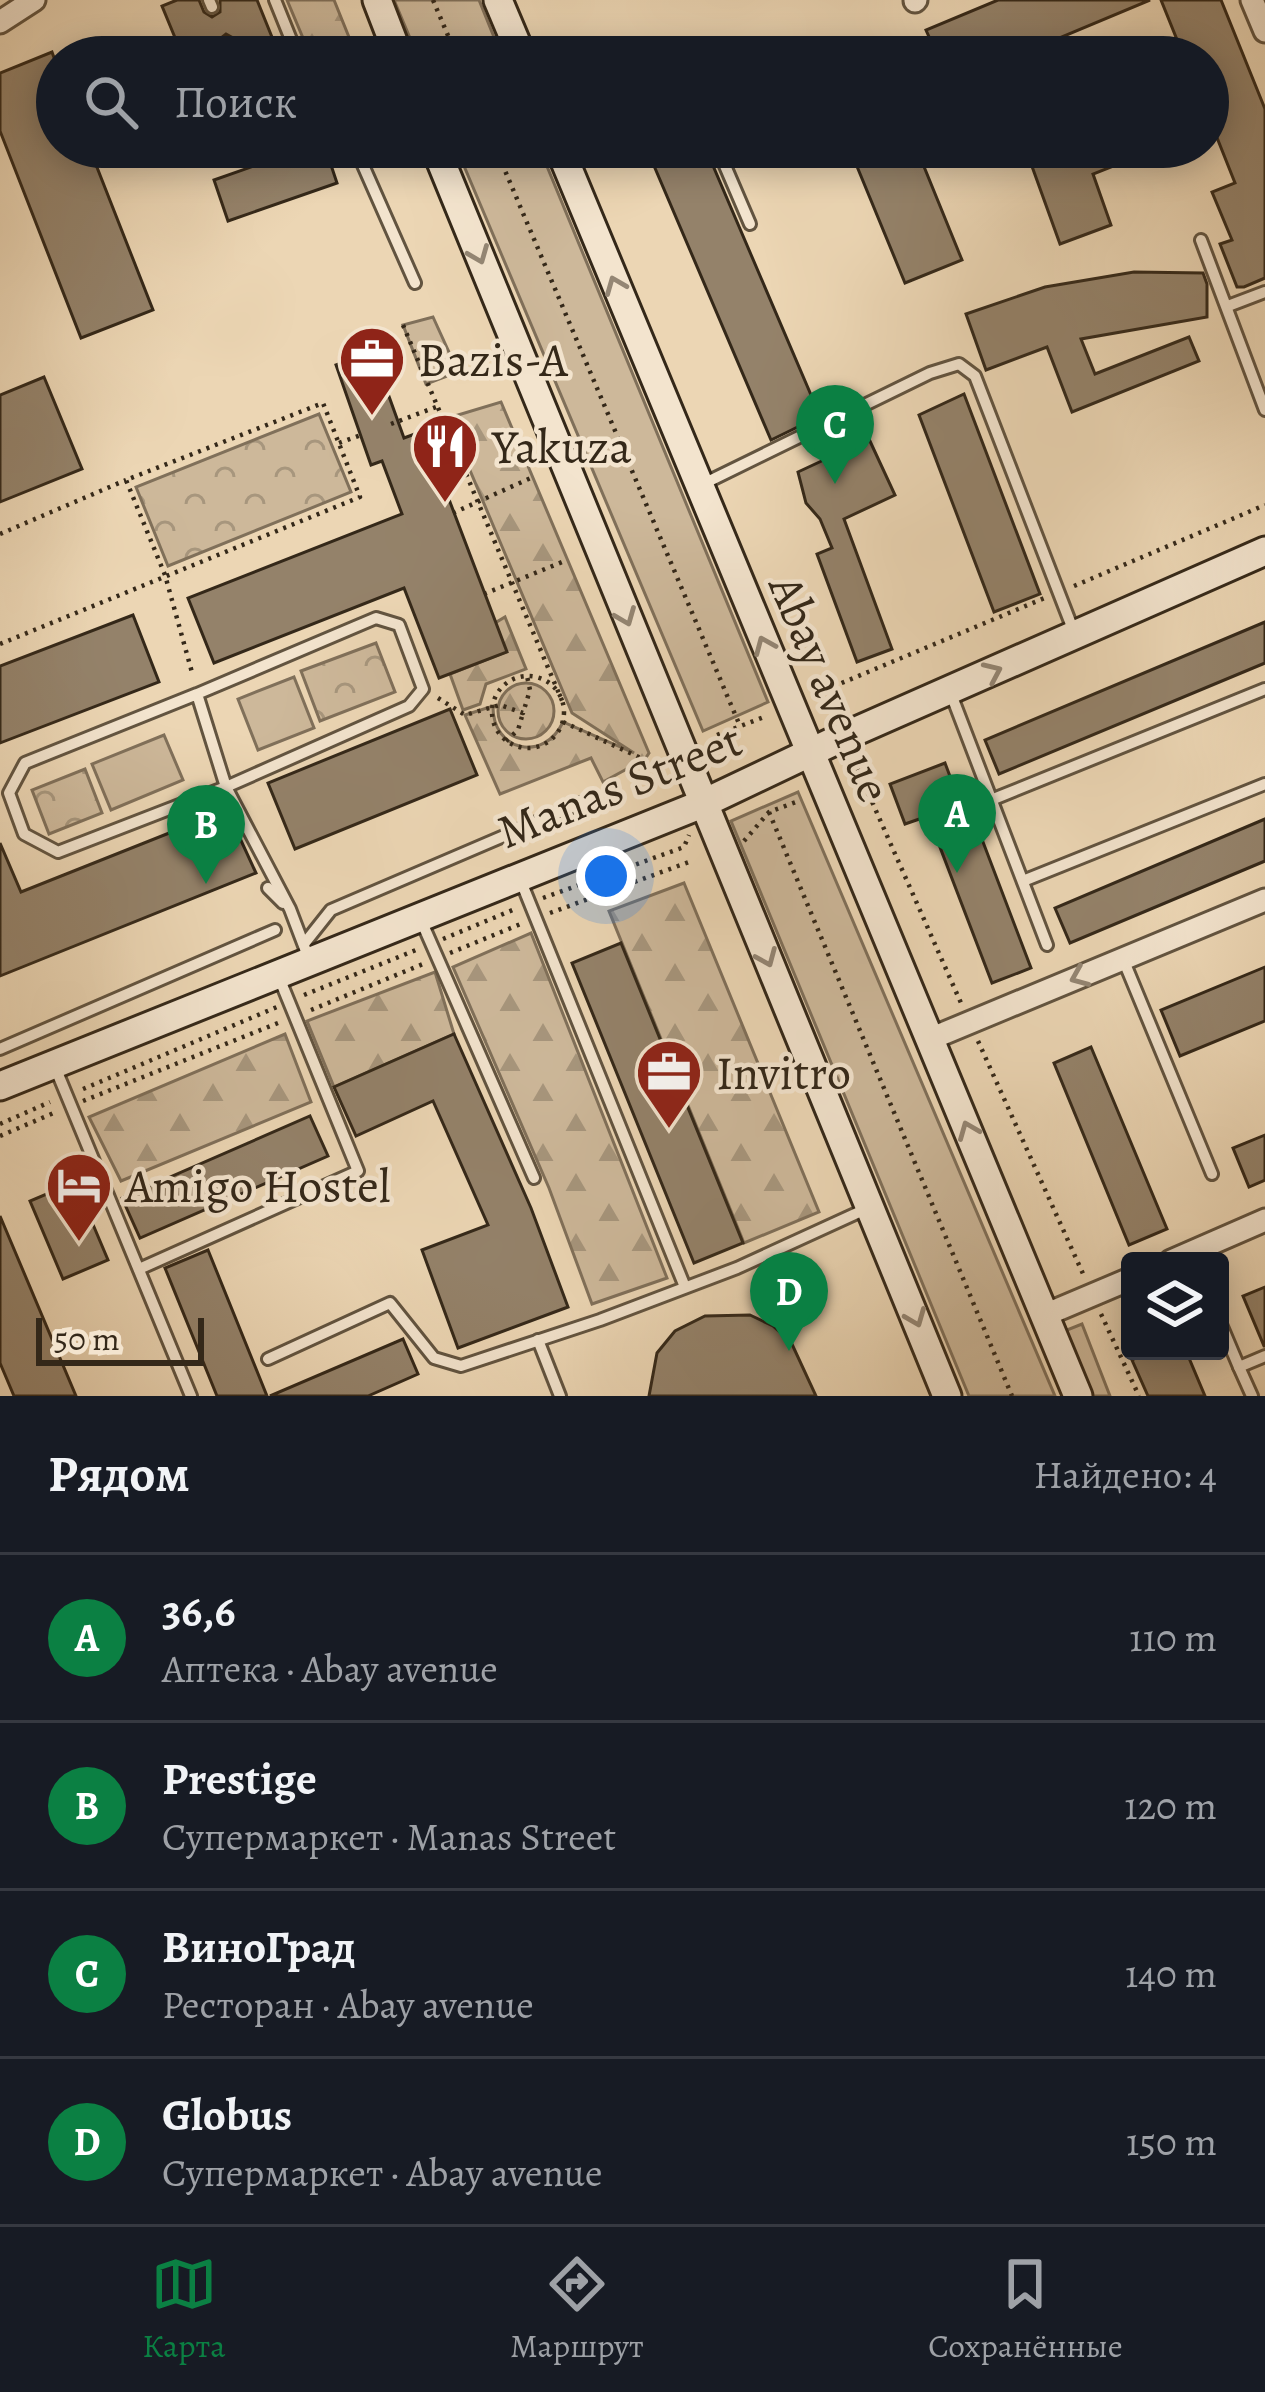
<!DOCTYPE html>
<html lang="ru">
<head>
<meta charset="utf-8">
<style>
  :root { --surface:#171b24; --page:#20242c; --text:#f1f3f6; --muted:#9ea1a6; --line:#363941; --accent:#0b8043 }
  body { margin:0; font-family:Alegreya,serif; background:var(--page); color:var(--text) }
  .controls { position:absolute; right:36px; bottom:36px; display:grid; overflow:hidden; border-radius:12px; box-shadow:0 6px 30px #0003 }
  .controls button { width:108px; height:108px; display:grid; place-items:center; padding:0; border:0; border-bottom:3px solid var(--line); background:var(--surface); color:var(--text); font:60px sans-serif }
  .scale { position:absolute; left:36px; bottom:30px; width:168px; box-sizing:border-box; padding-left:12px; border:6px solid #342819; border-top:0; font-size:33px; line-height:42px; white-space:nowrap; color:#342819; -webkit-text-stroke:9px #f3e4ce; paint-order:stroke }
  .you { position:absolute; left:606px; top:876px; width:42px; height:42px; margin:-30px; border:9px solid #fff; border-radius:50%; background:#1a73e8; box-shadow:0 0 0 18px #1a73e833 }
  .badge { display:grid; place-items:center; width:78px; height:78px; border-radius:50%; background:var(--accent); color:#fff; font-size:39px; font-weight:700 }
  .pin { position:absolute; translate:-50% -99px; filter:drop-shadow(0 3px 6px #0008) }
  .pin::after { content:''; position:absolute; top:63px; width:42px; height:36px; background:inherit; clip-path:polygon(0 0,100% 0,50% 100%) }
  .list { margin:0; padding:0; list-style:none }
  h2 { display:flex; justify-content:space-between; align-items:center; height:156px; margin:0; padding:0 48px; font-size:51px }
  h2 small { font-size:39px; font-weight:400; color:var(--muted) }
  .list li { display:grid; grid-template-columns:78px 1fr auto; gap:36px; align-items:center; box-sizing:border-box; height:168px; padding:0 48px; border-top:3px solid var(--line) }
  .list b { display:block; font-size:45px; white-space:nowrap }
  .list p { margin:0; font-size:39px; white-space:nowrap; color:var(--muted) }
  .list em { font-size:39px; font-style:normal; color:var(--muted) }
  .icon { flex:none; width:66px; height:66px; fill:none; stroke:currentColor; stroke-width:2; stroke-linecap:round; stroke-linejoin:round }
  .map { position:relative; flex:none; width:1265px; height:1396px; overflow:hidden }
  .search { position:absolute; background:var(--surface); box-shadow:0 6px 30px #0003; left:36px; right:36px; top:36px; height:132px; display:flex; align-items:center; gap:30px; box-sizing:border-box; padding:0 42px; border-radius:66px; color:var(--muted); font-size:45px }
  .sheet { height:828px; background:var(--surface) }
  nav { display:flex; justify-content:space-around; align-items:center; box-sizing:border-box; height:168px; border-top:3px solid var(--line); background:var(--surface); font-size:33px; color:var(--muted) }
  nav a { display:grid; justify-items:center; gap:6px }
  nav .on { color:var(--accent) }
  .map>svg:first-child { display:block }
  .grass { fill:#cdb89a; stroke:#80705a; stroke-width:3 }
  .forest { fill:url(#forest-firs); stroke:#80705a; stroke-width:3 }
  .park { fill:url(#park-crowns); stroke:#80705a; stroke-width:3 }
  .building { fill:#94826a; stroke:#342819; stroke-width:3 }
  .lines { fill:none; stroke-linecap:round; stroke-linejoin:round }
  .lane-casing { stroke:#625440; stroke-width:16 }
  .street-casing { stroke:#625440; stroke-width:27 }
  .secondary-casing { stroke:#342819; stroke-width:33 }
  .path { stroke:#342819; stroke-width:4.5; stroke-dasharray:3 6; stroke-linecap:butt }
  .lane { stroke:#f3e4ce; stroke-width:10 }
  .street { stroke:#f3e4ce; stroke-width:21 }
  .secondary { stroke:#f3e4ce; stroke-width:27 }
  .oneway { stroke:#948674 }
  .labels { text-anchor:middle; stroke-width:9; stroke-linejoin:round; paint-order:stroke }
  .poi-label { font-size:48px; fill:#342819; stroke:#f3e4ce; text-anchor:start }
  .street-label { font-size:48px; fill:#342819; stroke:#f3e4ce }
</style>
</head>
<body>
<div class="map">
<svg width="1265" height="1396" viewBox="0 0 1265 1396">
  <defs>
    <pattern id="forest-firs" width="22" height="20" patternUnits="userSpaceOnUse" patternTransform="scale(3)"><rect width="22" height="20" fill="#cdb89a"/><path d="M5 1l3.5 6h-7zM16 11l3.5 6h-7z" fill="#a7967d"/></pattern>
    <pattern id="park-crowns" width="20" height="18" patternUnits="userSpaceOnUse" patternTransform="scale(3)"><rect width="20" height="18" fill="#cdb89a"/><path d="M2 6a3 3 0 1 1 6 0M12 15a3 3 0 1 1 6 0" fill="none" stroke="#a7967d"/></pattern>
  </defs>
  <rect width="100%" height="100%" fill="#ecd6b4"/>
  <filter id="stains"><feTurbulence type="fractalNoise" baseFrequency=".00167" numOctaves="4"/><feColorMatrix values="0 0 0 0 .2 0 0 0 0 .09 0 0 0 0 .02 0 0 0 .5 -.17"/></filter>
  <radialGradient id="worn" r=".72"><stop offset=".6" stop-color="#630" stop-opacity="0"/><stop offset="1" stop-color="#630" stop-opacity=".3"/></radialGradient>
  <g class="grass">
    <polygon points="394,0 479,0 502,57 418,57"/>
    <polygon points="456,147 539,147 768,702 703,731"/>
    <polygon points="433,317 458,372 426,384 403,325"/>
    <polygon points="294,677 314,728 258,750 238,699"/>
    <polygon points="164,735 183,780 111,810 92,764"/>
    <polygon points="798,792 1055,1396 969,1396 731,821"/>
    <polygon points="1082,1324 1110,1396 1078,1396 1062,1338 1067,1330"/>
  </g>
  <g class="forest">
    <polygon points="287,0 334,0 357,57 311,57"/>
    <path d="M501,402l148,351 -4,6 -42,23 -12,-24 -91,36 -35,-79 28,-9c-1,45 51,57 70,16l71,31 -62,-40 -124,-295z"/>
    <polygon points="505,617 526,669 486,684 480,704 463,710 450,674 506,652 495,623"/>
    <circle cx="526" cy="711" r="28"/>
    <polygon points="684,883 819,1212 744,1243 609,911"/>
    <polygon points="531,933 667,1278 592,1304 549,1188 453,967"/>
    <polygon points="435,972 454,1034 334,1087 307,1021"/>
    <polygon points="285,1034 311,1102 121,1181 89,1117"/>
  </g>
  <g class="park">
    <polygon points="319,414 351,492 168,566 136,487"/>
    <polygon points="376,643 395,692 320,721 301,671"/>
    <polygon points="85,769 102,813 49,834 32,790"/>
  </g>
  <g class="building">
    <polygon points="177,0 199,0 204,12 212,17 220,12 220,0 257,0 280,57 241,57 235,39 226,34 217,41 220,55 183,57 162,6"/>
    <polygon points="998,0 1150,0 1014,57 938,57 926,30"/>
    <polygon points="1161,0 1221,0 1265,109 1265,278 1244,287 1237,287 1220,244 1232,240 1212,192 1235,183 1208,115 1208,57 1184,57"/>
    <polygon points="52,52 57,66 57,147 89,147 153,310 81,338 0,131 0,73"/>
    <polygon points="308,147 325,147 337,183 228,221 214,180"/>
    <polygon points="646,147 705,147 820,416 771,440"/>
    <polygon points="849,147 916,147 962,260 905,283"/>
    <polygon points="1025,147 1159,147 1159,148 1093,174 1111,225 1060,244"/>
    <polygon points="1134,272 1203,273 1207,284 1207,317 1081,339 1095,374 1189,337 1199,361 1072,412 1047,347 986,370 966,314 1045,287"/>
    <polygon points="373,352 404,438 423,431 507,652 439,678 404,588 214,663 188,598 402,514 382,461 371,465 336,365"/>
    <polygon points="44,377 82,469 0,502 0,395"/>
    <polygon points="964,394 1040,594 994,612 919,415"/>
    <polygon points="869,439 895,495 844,519 892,649 857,662 817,554 832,548 820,519 806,503 798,472"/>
    <polygon points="133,615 159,682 0,743 0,666"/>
    <polygon points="1265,622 1265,663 999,774 985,740"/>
    <polygon points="450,709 477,775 295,849 268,783"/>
    <polygon points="945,763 960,803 967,800 1031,968 992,983 928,816 905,824 890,784"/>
    <polygon points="227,810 256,873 0,976 0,843 21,892"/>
    <polygon points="1265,819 1265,861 1070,943 1055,908"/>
    <polygon points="621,943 743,1243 694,1263 572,963"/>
    <polygon points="1265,967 1265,1021 1180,1056 1161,1010"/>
    <polygon points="454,1034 531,1208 568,1307 458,1348 422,1250 488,1225 433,1101 356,1136 334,1087"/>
    <polygon points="1091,1047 1167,1229 1129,1245 1054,1063"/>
    <polygon points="310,1116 328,1156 140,1238 122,1198"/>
    <polygon points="1265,1135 1265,1180 1249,1187 1233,1148"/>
    <polygon points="75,1182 108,1260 63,1279 30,1201"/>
    <polygon points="0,1216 76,1396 14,1396 0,1363"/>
    <polygon points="208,1250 267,1396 217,1396 165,1268"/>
    <polygon points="1265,1287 1265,1346 1264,1346 1243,1296"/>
    <polygon points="750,1315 773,1326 791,1342 816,1396 649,1396 657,1353 675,1331 705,1316"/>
    <polygon points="403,1339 418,1374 368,1396 270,1396"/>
    <polygon points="1152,1351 1186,1351 1205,1396 1148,1396 1132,1360"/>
  </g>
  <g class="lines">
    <defs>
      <g id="lane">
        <polyline points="209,0 212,7"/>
        <polyline points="275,0 298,57"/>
        <polyline points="226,44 231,57"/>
        <polyline points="355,147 415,283"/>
        <polyline points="717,147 750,224"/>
        <polyline points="234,153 252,147"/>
        <polyline points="1201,240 1265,410"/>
        <polyline points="1228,306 1265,292"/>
        <polyline points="699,486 930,373 959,364 975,376 1074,632"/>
        <polyline points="197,694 376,618 399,625 423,689 409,706 226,787 58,852 24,834 9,793 25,763 197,694 226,787 290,909 309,959"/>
        <polyline points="951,694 1047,945"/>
        <polyline points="991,800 1265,689"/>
        <polyline points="520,879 685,1287"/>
        <polyline points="1023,881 1265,784"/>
        <polyline points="268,888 283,903"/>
        <polyline points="420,918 534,1178"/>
        <polyline points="304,944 331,910 588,800"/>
        <polyline points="1123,959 1212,1174"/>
        <polyline points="0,1049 275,930"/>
        <polyline points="55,1067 191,1396"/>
        <polyline points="139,1269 358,1171 278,975"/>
        <polyline points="1220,1322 1239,1367 1265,1356"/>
        <polyline points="538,1340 560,1396"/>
        <polyline points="268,1359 390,1303 434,1358 461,1366 600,1320 737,1268 868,1208"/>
        <polyline points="1239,1367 1252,1396"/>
      </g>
      <g id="street">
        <polyline points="1252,0 1265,31"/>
        <polyline points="915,1 916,0"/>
        <polyline points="0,22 34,0"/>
        <polyline points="930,1039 1265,900"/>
        <polyline points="1171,1261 1265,1220"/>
        <polyline points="1045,1315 1130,1279"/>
      </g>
      <g id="secondary">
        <polyline points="377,0 399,57"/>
        <polyline points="498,0 522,57"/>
        <polyline points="435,147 947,1396"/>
        <polyline points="559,147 1078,1396"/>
        <polyline points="0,1086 702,804 845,736 1265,551"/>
      </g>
    </defs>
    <use href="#lane" class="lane-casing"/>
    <use href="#street" class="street-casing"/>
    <use href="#secondary" class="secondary-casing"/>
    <g class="path">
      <polyline points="433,0 457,57"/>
      <polyline points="495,147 740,726"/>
      <polyline points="403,325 563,703"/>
      <polyline points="391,424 436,407"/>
      <polyline points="339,443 361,435"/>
      <polyline points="453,513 533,477"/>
      <polyline points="0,534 126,480"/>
      <polyline points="1074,586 1265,505"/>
      <polyline points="484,594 567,560"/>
      <polyline points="0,644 360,497 323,403 126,480 165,575 193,676"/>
      <circle cx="528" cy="712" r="36"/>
      <polyline points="825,690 1047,597"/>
      <polyline points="438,698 465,715 500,705 523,713 530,690 527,676"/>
      <polyline points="563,722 654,764"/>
      <polyline points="717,735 764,717"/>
      <polyline points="506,741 518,730 523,713"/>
      <polyline points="854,761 961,1003"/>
      <polyline points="769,812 1012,1396"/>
      <polyline points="744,841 769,812 796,802"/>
      <polyline points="543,898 684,847 689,835"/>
      <polyline points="550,913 689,862"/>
      <polyline points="443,939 515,909"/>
      <polyline points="450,953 523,923"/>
      <polyline points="304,995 416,950"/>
      <polyline points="311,1010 423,964"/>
      <polyline points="978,1041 1084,1276"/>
      <polyline points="83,1089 277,1007"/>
      <polyline points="83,1101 278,1023"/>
      <polyline points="0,1124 50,1102"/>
      <polyline points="0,1136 56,1112"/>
      <polyline points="1101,1314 1139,1396"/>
    </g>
    <use href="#lane" class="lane"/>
    <use href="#street" class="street"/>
    <use href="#secondary" class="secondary"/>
  </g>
  <defs><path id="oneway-chevron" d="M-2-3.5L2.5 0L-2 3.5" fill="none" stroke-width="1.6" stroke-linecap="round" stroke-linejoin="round" transform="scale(3)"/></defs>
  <g class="oneway">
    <use href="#oneway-chevron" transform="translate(479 255) rotate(68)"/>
    <use href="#oneway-chevron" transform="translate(615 285) rotate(-112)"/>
    <use href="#oneway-chevron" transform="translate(626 617) rotate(68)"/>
    <use href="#oneway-chevron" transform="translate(764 645) rotate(-113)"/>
    <use href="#oneway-chevron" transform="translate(993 672) rotate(-24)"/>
    <use href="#oneway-chevron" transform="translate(767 958) rotate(67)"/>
    <use href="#oneway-chevron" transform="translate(1079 977) rotate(157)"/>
    <use href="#oneway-chevron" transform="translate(968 1130) rotate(-112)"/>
    <use href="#oneway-chevron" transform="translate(916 1318) rotate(68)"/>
  </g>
  <defs>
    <symbol id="office-pin" viewBox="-11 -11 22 30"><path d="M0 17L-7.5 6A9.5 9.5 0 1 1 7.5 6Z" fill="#8f2418" stroke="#f3e4ce"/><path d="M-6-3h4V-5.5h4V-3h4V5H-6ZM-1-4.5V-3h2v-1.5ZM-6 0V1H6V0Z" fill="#fff"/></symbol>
    <symbol id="restaurant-pin" viewBox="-11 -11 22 30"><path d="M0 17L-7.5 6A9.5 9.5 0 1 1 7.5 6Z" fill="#8f2418" stroke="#f3e4ce"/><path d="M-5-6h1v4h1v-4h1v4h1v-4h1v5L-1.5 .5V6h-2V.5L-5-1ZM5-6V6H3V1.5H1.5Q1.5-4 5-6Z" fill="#fff"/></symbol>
    <symbol id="hotel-pin" viewBox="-11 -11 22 30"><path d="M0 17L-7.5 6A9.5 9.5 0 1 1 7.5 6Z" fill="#8f2418" stroke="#f3e4ce"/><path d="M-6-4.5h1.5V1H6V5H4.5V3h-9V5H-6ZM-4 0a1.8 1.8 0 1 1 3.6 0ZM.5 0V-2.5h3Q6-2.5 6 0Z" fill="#fff"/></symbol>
  </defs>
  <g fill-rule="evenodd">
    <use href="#office-pin" x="334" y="321" width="76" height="104"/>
    <use href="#restaurant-pin" x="407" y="408" width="76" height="104"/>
    <use href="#office-pin" x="631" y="1034" width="76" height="104"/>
    <use href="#hotel-pin" x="41" y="1147" width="76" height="104"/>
  </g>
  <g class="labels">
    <g class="poi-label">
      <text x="418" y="376">Bazis-A</text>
      <text x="492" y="463">Yakuza</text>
      <text x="716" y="1089">Invitro</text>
      <text x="125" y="1202">Amigo Hostel</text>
    </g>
    <g class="street-label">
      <text transform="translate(831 688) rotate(67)" y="17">Abay avenue</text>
      <text transform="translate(619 785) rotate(-22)" y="17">Manas Street</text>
    </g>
  </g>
  <rect width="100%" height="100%" filter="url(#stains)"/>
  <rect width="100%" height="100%" fill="url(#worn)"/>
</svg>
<div class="controls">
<button><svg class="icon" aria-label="layers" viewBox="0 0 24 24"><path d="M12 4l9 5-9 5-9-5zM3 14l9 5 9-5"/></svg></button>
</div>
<div class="scale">50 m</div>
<div class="you"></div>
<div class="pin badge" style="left:957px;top:873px">A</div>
<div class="pin badge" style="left:206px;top:884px">B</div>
<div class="pin badge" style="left:835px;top:484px">C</div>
<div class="pin badge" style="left:789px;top:1351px">D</div>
<div class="search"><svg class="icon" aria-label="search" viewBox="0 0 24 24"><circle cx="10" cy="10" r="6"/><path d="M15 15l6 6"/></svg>Поиск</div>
</div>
<section class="sheet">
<h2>Рядом<small>Найдено: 4</small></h2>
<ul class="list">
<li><span class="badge">A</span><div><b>36,6</b><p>Аптека · Abay avenue</p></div><em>110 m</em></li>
<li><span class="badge">B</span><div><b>Prestige</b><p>Супермаркет · Manas Street</p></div><em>120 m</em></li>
<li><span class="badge">C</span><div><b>ВиноГрад</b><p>Ресторан · Abay avenue</p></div><em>140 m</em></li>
<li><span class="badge">D</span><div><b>Globus</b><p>Супермаркет · Abay avenue</p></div><em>150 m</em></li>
</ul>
</section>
<nav>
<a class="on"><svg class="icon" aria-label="map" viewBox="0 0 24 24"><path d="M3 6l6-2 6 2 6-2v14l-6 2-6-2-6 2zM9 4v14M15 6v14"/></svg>Карта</a>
<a><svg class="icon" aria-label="directions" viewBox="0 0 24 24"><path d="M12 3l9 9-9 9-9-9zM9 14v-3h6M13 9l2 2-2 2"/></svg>Маршрут</a>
<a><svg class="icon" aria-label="saved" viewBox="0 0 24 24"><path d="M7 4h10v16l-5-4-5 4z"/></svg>Сохранённые</a>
</nav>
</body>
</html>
